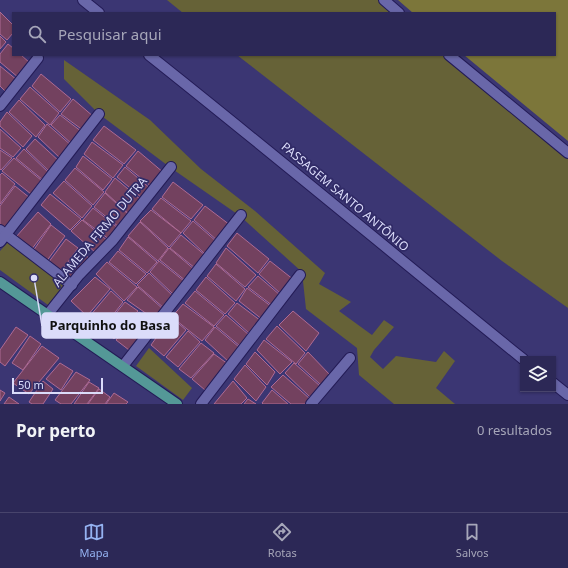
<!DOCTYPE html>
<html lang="pt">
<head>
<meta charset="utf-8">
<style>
  :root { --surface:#2c2856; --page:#34305c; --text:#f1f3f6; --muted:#a6a6b9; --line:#48446c; --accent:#95b2f1 }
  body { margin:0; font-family:"Noto Sans",sans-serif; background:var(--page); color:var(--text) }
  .controls { position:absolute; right:12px; bottom:12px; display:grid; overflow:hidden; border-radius:0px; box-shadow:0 1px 3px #0004 }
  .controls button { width:36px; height:36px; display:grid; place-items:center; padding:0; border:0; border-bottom:1px solid var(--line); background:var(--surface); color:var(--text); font:20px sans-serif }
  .scale { position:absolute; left:12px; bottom:10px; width:91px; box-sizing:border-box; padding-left:4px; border:2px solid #dbdcfa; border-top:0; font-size:11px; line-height:14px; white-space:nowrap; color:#dbdcfa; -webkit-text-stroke:3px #312b67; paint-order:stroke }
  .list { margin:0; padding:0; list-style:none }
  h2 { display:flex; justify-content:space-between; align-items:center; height:52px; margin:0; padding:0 16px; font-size:17px }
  h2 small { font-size:13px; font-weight:400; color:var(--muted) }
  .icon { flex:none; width:22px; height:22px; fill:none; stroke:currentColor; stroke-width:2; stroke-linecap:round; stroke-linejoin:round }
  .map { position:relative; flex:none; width:568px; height:404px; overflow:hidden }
  .search { position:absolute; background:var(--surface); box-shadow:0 1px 3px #0004; left:12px; right:12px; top:12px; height:44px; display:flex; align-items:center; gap:10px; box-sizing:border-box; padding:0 14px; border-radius:0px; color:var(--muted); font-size:15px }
  .sheet { height:108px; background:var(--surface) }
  nav { display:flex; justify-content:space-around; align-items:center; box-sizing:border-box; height:56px; border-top:1px solid var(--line); background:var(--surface); font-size:11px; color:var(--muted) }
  nav a { display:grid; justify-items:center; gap:2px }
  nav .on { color:var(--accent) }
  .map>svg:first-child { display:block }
  .green { fill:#666237 }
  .forest { fill:#7c763a }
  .building { fill:#73415f; stroke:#ae6a93 }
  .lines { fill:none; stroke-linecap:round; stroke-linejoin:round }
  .minor-casing { stroke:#231b56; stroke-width:12 }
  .major-casing { stroke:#231b56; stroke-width:12 }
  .minor { stroke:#6967a9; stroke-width:10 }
  .major { stroke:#549897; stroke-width:10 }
  .labels { text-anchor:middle; stroke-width:3.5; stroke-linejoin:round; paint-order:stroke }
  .street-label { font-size:12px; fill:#dbdcfa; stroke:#312b67 }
  .leader { fill:none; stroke:#dbdcfa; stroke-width:1.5 }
  .callout-dot { fill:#dbdcfa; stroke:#312b67; stroke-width:1.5 }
  .callout { fill:#dbdcfa; stroke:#dbdcfa; stroke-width:1.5 }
  .callout-label { font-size:13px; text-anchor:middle; font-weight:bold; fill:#111 }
</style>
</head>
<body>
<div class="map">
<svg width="568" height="404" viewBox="0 0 568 404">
  <rect width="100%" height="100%" fill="#3b3673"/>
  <g class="green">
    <polygon points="167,0 381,0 397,13 183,13"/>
    <polygon points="237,55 447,55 568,155 568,308 502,261"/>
    <polygon points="64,60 150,120 201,169 255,211 325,273 319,284 351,302 339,311 372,335 384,320 394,327 374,350 370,357 383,369 396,356 436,362 444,351 455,361 436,388 455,404 394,404 359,375 357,348 306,309 302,272 240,216 171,168 99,114 64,79"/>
    <polygon points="10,240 66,286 48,305 0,270 0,251"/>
    <polygon points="149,348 192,388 183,400 136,366"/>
  </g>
  <polygon class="forest" points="398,0 568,0 568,141 464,55 555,55 555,13 413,13"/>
  <g class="building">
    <polygon points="0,12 13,25 13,33 7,40 0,34"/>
    <polygon points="0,36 6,42 0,49"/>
    <polygon points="8,44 13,48 13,55 21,55 30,63 19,78 0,62 0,54"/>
    <polygon points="0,66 17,80 7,93 0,86"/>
    <polygon points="41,74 71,99 60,112 32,86"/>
    <polygon points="30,87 59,113 50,125 20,99"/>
    <polygon points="73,99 94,117 84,131 61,114"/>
    <polygon points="19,100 45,125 36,137 9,112"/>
    <polygon points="7,112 32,136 23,147 0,126 0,122"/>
    <polygon points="60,115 82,132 73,145 51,125"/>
    <polygon points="47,124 72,146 61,159 38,137"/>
    <polygon points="104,126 136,150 124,164 93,140"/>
    <polygon points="0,129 21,148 13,157 0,148"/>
    <polygon points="35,139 60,162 51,173 26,149"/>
    <polygon points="92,142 123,165 113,178 84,154"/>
    <polygon points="24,149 49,173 43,180 16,158"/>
    <polygon points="0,150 12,158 1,170 0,169"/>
    <polygon points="138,151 164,173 152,187 126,166"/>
    <polygon points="83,156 112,179 103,190 76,167"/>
    <polygon points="14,158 41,180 31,194 2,171"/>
    <polygon points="125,167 151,189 142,198 117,177"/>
    <polygon points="75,168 104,192 93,205 65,180"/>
    <polygon points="2,173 15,184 0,204 0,175"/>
    <polygon points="115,178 141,200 130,215 105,192"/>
    <polygon points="64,181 92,206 82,218 53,193"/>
    <polygon points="173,182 203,205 191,219 162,197"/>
    <polygon points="15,186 30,198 5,230 0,225 0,206"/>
    <polygon points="105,193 129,215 119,227 94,207"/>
    <polygon points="50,194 81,219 70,230 41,205"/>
    <polygon points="161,198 191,221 181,233 152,209"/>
    <polygon points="205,206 230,225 218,241 194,220"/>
    <polygon points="93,208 118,228 109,239 83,220"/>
    <polygon points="151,210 181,233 169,247 140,221"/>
    <polygon points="38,212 51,224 31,250 16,237"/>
    <polygon points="82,220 108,241 96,253 71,231"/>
    <polygon points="193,221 217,242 206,255 183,233"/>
    <polygon points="140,222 168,248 158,261 128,236"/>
    <polygon points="51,225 65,236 46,262 33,251"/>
    <polygon points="237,233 269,259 258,273 227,246"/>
    <polygon points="181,235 206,256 195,268 170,248"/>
    <polygon points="128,237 157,262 147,273 119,250"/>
    <polygon points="66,239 78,248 60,273 48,263"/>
    <polygon points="169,248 195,270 186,281 160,260"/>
    <polygon points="226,248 256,275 245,287 216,263"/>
    <polygon points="79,250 90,259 71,282 61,274"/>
    <polygon points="118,251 146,274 136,284 109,262"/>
    <polygon points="159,261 184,281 174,295 150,272"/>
    <polygon points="270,261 294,280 281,294 259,274"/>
    <polygon points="107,262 137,287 124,301 96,274"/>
    <polygon points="216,264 245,289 236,301 207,276"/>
    <polygon points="149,273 174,297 164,308 137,285"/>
    <polygon points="258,276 280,295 273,306 248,287"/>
    <polygon points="95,277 110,289 87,316 71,301"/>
    <polygon points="206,277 235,303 225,314 196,290"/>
    <polygon points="138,287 163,309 154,319 127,300"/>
    <polygon points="247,288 272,307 263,320 239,301"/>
    <polygon points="111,291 123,302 102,329 89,317"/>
    <polygon points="195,291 224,315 214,326 185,303"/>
    <polygon points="125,302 138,311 114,339 103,329"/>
    <polygon points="237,303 261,321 250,334 228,314"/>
    <polygon points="183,304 214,327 202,341 172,317"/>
    <polygon points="293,311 319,333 306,351 279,325"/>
    <polygon points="139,312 153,321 129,350 116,340"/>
    <polygon points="226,315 249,335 240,346 216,326"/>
    <polygon points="171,317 186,330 164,356 151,345"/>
    <polygon points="277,326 305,353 296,364 266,339"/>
    <polygon points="16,327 28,335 5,366 0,362 0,350"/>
    <polygon points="215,327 239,347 229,362 205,340"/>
    <polygon points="188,331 200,342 178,367 166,357"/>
    <polygon points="30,336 41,344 23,370 12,363"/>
    <polygon points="264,340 292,362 280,374 257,350"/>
    <polygon points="201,343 214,353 191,378 179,369"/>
    <polygon points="42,346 59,358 29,394 13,383"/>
    <polygon points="255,352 275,372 267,385 246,364"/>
    <polygon points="308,352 330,375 321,385 298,364"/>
    <polygon points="214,354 228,364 205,390 192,379"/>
    <polygon points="60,363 73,371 61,390 46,379"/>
    <polygon points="294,363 320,386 311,398 285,373"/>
    <polygon points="245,365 266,387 256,401 234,379"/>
    <polygon points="76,372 90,380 71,404 61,404 55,400"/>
    <polygon points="283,375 310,399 307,404 291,404 271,387"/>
    <polygon points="43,381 53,389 43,404 32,404 29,402"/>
    <polygon points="233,381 247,398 241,404 214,404"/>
    <polygon points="89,382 99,388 87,404 74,404"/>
    <polygon points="99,389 110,397 105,404 88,404"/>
    <polygon points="0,390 5,393 0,401"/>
    <polygon points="272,390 288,404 263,404 262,403"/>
    <polygon points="114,393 128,402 126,404 106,404"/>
    <polygon points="9,397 19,404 4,404"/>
    <polygon points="248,399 256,404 244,404"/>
  </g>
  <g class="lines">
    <defs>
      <g id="minor">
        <polyline points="83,0 99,13"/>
        <polyline points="384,0 399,13"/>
        <path d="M149,55c126,100 249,203 374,304"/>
        <polyline points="449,55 568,153"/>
        <polyline points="0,106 38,58"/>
        <polyline points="0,230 72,285"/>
        <polyline points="0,242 99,114"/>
        <polyline points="48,314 79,275 113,240 171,167"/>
        <polyline points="123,366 241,215"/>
        <polyline points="553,383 568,395"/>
        <polyline points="201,404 300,275"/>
        <polyline points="311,404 350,358"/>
      </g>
      <polyline id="major" points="0,282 177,404"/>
    </defs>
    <use href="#minor" class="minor-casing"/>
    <use href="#major" class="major-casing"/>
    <use href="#minor" class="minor"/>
    <use href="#major" class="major"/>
  </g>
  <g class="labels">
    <g class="street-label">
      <text transform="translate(345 197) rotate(40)" y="4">PASSAGEM SANTO ANTÔNIO</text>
      <text transform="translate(100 232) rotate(-50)" y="4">ALAMEDA FIRMO DUTRA</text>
    </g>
  </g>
  <path class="leader" d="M34 278L42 326"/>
  <circle class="callout-dot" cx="34" cy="278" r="4"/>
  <rect class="callout" x="42" y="313" width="136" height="25" rx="4"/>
  <g class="callout-label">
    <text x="110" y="330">Parquinho do Basa</text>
  </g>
</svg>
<div class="controls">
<button><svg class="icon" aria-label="layers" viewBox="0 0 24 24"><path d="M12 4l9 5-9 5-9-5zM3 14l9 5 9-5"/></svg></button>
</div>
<div class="scale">50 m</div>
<div class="search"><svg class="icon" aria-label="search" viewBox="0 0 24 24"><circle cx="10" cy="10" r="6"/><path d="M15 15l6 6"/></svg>Pesquisar aqui</div>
</div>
<section class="sheet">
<h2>Por perto<small>0 resultados</small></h2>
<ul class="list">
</ul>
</section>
<nav>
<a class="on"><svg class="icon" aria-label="map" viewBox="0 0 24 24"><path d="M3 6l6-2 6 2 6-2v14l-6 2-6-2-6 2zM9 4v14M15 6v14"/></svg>Mapa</a>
<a><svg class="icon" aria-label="directions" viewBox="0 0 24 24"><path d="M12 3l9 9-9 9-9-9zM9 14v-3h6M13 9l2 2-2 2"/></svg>Rotas</a>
<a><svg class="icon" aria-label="saved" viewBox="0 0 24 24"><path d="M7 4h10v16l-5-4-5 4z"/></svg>Salvos</a>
</nav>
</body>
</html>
